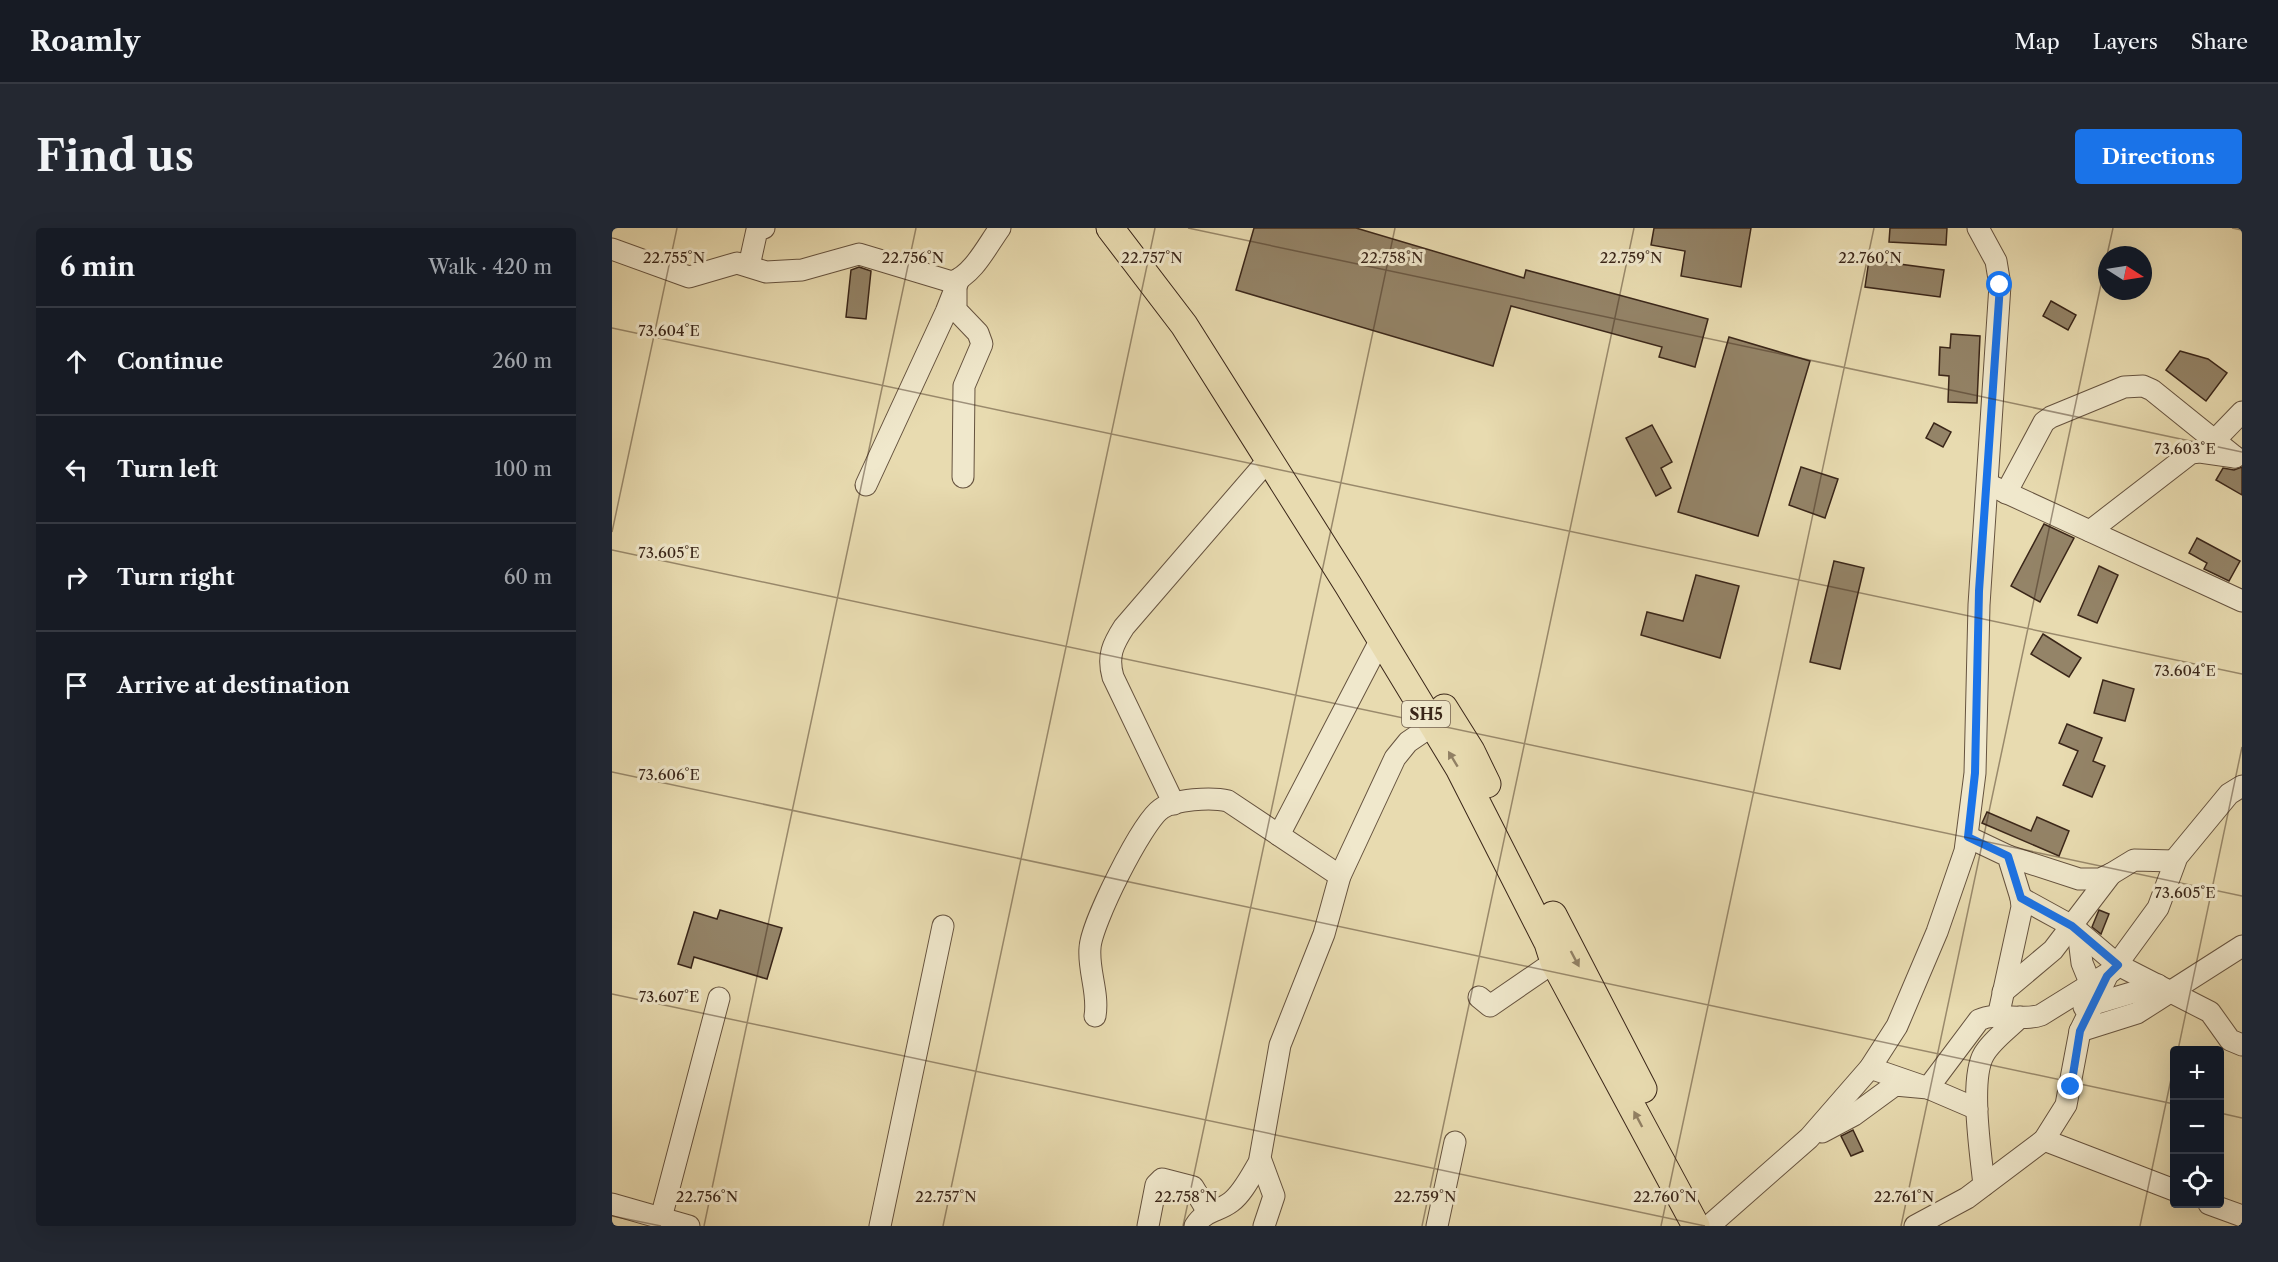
<!DOCTYPE html>
<html lang="en">
<head>
<meta charset="utf-8">
<style>
  :root { --surface:#171b24; --page:#242831; --text:#f1f3f6; --muted:#9ea1a6; --line:#363941; --accent:#1a73e8 }
  body { margin:0; font-family:"Libre Caslon Text",serif; background:var(--page); color:var(--text) }
  .controls { position:absolute; right:18px; bottom:18px; display:grid; overflow:hidden; border-radius:6px; box-shadow:0 6px 24px #0002 }
  .controls button { width:54px; height:54px; display:grid; place-items:center; padding:0; border:0; border-bottom:2px solid var(--line); background:var(--surface); color:var(--text); font:30px sans-serif }
  .compass { position:absolute; left:1486px; top:18px; width:54px; height:54px; border-radius:50%; background:var(--surface); box-shadow:0 6px 24px #0002; rotate:102deg }
  .stop { position:absolute; width:18px; height:18px; margin:-14px; border:4px solid #1a73e8; border-radius:50%; background:#fff }
  .stop.end { background:#1a73e8; border-color:#fff; box-shadow:0 2px 6px #0008 }
  .list { margin:0; padding:0; list-style:none }
  h2 { display:flex; justify-content:space-between; align-items:center; height:78px; margin:0; padding:0 24px; font-size:26px }
  h2 small { font-size:20px; font-weight:400; color:var(--muted) }
  .list li { display:grid; grid-template-columns:39px 1fr auto; gap:18px; align-items:center; box-sizing:border-box; height:108px; padding:0 24px; border-top:2px solid var(--line) }
  .list b { display:block; font-size:22px; white-space:nowrap }
  .list em { font-size:20px; font-style:normal; color:var(--muted) }
  .icon { flex:none; width:33px; height:33px; fill:none; stroke:currentColor; stroke-width:2; stroke-linecap:round; stroke-linejoin:round }
  .map { position:relative; flex:none; width:1630px; height:998px; overflow:hidden; border-radius:6px }
  header { display:flex; align-items:center; gap:36px; box-sizing:border-box; height:84px; padding:0 30px; background:var(--surface); border-bottom:2px solid var(--line) }
  header strong { font-size:28px }
  nav { display:flex; gap:33px; margin-inline-start:auto; font-size:21px }
  .intro { display:flex; align-items:center; justify-content:space-between; box-sizing:border-box; height:144px; padding:0 36px }
  h1 { margin:0; font-size:42px }
  .button { padding:15px 27px; border-radius:6px; background:var(--accent); color:#fff; font-size:21px; font-weight:700 }
  main { display:flex; gap:36px; padding:0 36px }
  aside { flex:1; background:var(--surface); border-radius:6px; box-shadow:0 6px 24px #0002 }
  .map>svg:first-child { display:block }
  .building { fill:#948468; stroke:#3a2619; stroke-width:1.5 }
  .lines { fill:none; stroke-linecap:round; stroke-linejoin:round }
  .minor-casing { stroke:#66533f; stroke-width:23 }
  .major-casing { stroke:#3a2619; stroke-width:29 }
  .minor { stroke:#f0e8cc; stroke-width:21 }
  .major { stroke:#e8dbb0; stroke-width:27 }
  .oneway { fill:#918064 }
  .route { stroke:#1a73e8; stroke-width:8 }
  .ticks { fill:none; stroke:#3a2619; stroke-width:1.5; stroke-opacity:0.45 }
  .labels { text-anchor:middle; stroke-width:6; stroke-linejoin:round; paint-order:stroke }
  .shield { fill:#f0e8cc; stroke:#71604f; stroke-width:1.5 }
  .shield-label { font-size:16px; font-weight:bold; fill:#3a2619 }
  .ticks-label { font-size:15px; text-anchor:middle; fill:#3a2619; stroke:#f0e8cc; stroke-width:6; stroke-linejoin:round; paint-order:stroke }
</style>
</head>
<body>
<header>
<strong>Roamly</strong>
<nav><a>Map</a><a>Layers</a><a>Share</a></nav>
</header>
<div class="intro"><h1>Find us</h1><a class="button">Directions</a></div>
<main>
<aside>
<h2>6 min<small>Walk · 420 m</small></h2>
<ul class="list">
<li><svg class="icon" aria-label="ahead" viewBox="0 0 24 24"><path d="M12 20V5M6 11l6-6 6 6"/></svg><div><b>Continue</b></div><em>260 m</em></li>
<li><svg class="icon" aria-label="left" viewBox="0 0 24 24"><path d="M17 20v-9H6M10 6l-5 5 5 5"/></svg><div><b>Turn left</b></div><em>100 m</em></li>
<li><svg class="icon" aria-label="right" viewBox="0 0 24 24"><path d="M7 20v-9h11M14 6l5 5-5 5"/></svg><div><b>Turn right</b></div><em>60 m</em></li>
<li><svg class="icon" aria-label="arrive" viewBox="0 0 24 24"><path d="M6 21V4h12l-3 4 3 4H6"/></svg><div><b>Arrive at destination</b></div></li>
</ul>
</aside>
<div class="map">
<svg width="1630" height="998" viewBox="0 0 1630 998">
  <rect width="100%" height="100%" fill="#e8dbb0"/>
  <filter id="stains"><feTurbulence type="fractalNoise" baseFrequency=".00333" numOctaves="4"/><feColorMatrix values="0 0 0 0 .2 0 0 0 0 .09 0 0 0 0 .02 0 0 0 .5 -.17"/></filter>
  <radialGradient id="worn" r=".72"><stop offset=".6" stop-color="#630" stop-opacity="0"/><stop offset="1" stop-color="#630" stop-opacity=".3"/></radialGradient>
  <g class="building">
    <polygon points="642,0 744,0 912,50 914,42 1096,91 1083,139 1047,129 1050,119 899,78 881,138 624,62"/>
    <polygon points="1042,0 1139,0 1129,59 1069,48 1073,23 1039,17"/>
    <polygon points="1278,0 1335,0 1334,17 1277,14"/>
    <polygon points="1257,32 1332,42 1328,69 1253,59"/>
    <polygon points="247,39 259,43 254,91 234,89 239,42"/>
    <polygon points="1439,73 1464,87 1456,102 1431,88"/>
    <polygon points="1339,106 1368,108 1365,175 1336,174 1337,148 1327,147 1328,119 1338,120"/>
    <polygon points="1117,109 1198,133 1146,308 1066,284"/>
    <polygon points="1568,123 1596,131 1615,145 1594,173 1554,142"/>
    <polygon points="1322,195 1339,204 1331,219 1314,210"/>
    <polygon points="1040,197 1060,234 1049,240 1059,260 1044,268 1014,210"/>
    <polygon points="1189,239 1226,251 1213,290 1177,277"/>
    <polygon points="1630,239 1630,267 1604,252 1611,240 1622,242"/>
    <polygon points="1432,296 1462,310 1428,374 1399,358"/>
    <polygon points="1585,310 1628,333 1617,353 1592,341 1595,335 1577,325"/>
    <polygon points="1222,333 1252,340 1228,441 1198,434"/>
    <polygon points="1487,338 1506,347 1485,395 1466,387"/>
    <polygon points="1084,347 1127,358 1108,430 1029,407 1035,384 1071,393"/>
    <polygon points="1431,406 1469,430 1457,449 1419,426"/>
    <polygon points="1491,452 1522,461 1513,493 1482,485"/>
    <polygon points="1455,496 1490,510 1481,533 1493,538 1480,569 1451,557 1466,523 1447,515"/>
    <polygon points="1375,584 1419,603 1425,589 1457,603 1447,628 1370,595"/>
    <polygon points="108,682 170,700 155,751 82,729 79,740 66,736 82,684 105,691"/>
    <polygon points="1487,682 1497,686 1489,706 1480,699"/>
    <polygon points="1241,902 1251,923 1239,928 1229,908"/>
  </g>
  <g class="lines">
    <defs>
      <g id="minor">
        <path d="M0,21l77,28 48,-14 29,9 36,-2 57,-16 93,28c21,-7 35,-36 48,-54"/>
        <polyline points="137,38 145,2 152,0"/>
        <polyline points="344,62 344,82 366,105 370,116 352,158 351,249"/>
        <polyline points="1603,212 1630,184"/>
        <polyline points="254,257 334,84 347,51"/>
        <polyline points="1382,259 1630,373"/>
        <polyline points="1394,265 1432,194 1439,189 1512,159 1531,158 1540,162 1623,229"/>
        <polyline points="1478,303 1579,225 1588,224 1623,229"/>
        <path d="M562,576l-61,-127c-6,-21 0,-33 11,-50l145,-168"/>
        <polyline points="667,607 769,411"/>
        <polyline points="1356,609 1396,628 1409,670 1410,679 1386,789"/>
        <polyline points="1396,628 1467,651 1488,651 1499,646 1522,632 1562,633"/>
        <polyline points="1409,670 1460,698 1506,737 1598,784 1618,812 1630,817"/>
        <polyline points="1466,703 1470,735 1479,757"/>
        <polyline points="1391,764 1441,722 1499,646"/>
        <polyline points="867,769 878,778 942,734"/>
        <polyline points="1472,779 1546,757"/>
        <path d="M483,788c4,-23 -7,-45 -5,-68 1,-24 52,-126 71,-139 13,-10 51,-12 67,-8l112,75"/>
        <polyline points="1468,803 1525,785 1630,718"/>
        <polyline points="1258,840 1316,860 1365,881"/>
        <path d="M1210,904l32,-17 41,-30 33,3 51,-68c18,-9 42,2 62,-5l71,-44 46,-63 19,-51 52,-63 13,-8"/>
        <polyline points="1432,912 1562,962"/>
        <path d="M1372,957c-3,-29 -15,-106 0,-131 8,-14 24,-25 36,-37"/>
        <polyline points="0,976 77,998"/>
        <polyline points="1597,976 1630,988"/>
        <polyline points="49,990 107,770"/>
        <polyline points="268,998 331,698"/>
        <polyline points="536,998 544,957 550,951 581,959 596,984"/>
        <path d="M583,998c10,-16 23,-14 36,-24 12,-9 21,-28 29,-41"/>
        <polyline points="652,998 662,968 648,930 668,817 712,706 728,648 783,530 796,514 821,497"/>
        <polyline points="825,998 843,914"/>
        <polyline points="1097,998 1197,910 1258,840 1285,798 1325,704 1353,623 1363,545 1367,377 1388,57 1384,33 1366,0"/>
        <polyline points="1303,998 1355,970 1432,912 1454,877 1468,803 1495,748"/>
      </g>
      <g id="major">
        <polyline points="498,0 572,97 736,357 847,540 936,715 942,734 1084,998"/>
        <polyline points="832,480 859,523 875,556"/>
        <polyline points="941,687 1031,861"/>
      </g>
    </defs>
    <use href="#minor" class="minor-casing"/>
    <use href="#major" class="major-casing"/>
    <use href="#minor" class="minor"/>
    <use href="#major" class="major"/>
  </g>
  <defs><path id="oneway-solid" d="M-6-.8H1V-3.2L6.5 0L1 3.2V.8H-6Z" transform="scale(1.5)"/></defs>
  <g class="oneway">
    <use href="#oneway-solid" transform="translate(841 531) rotate(-121)"/>
    <use href="#oneway-solid" transform="translate(963 731) rotate(62)"/>
    <use href="#oneway-solid" transform="translate(1026 891) rotate(-118)"/>
  </g>
  <g class="lines">
    <polyline class="route" points="1388,57 1367,363 1363,545 1356,609 1396,628 1409,670 1460,698 1506,737 1495,748 1468,803 1459,859"/>
  </g>
  <path class="ticks" d="M576,0l1054,224M1620,0l10,2M1495,27l6,-27M0,100l1630,346M0,304l65,-304M0,322l1630,346M0,544l1562,332M0,766l1093,232M1566,822l64,-303M1608,885l22,5M0,988l49,10M92,998l212,-998M331,998l212,-998M571,998l212,-998M810,998l212,-998M1049,998l213,-998M1289,998l206,-970M1528,998l34,-161"/>
  <g class="labels">
    <rect class="shield" x="790" y="473" width="48" height="26" rx="4.5"/>
    <g class="shield-label">
      <text x="814" y="492">SH5</text>
    </g>
  </g>
  <g class="ticks-label">
    <text x="62" y="35">22.755°N</text>
    <text x="301" y="35">22.756°N</text>
    <text x="540" y="35">22.757°N</text>
    <text x="780" y="35">22.758°N</text>
    <text x="1019" y="35">22.759°N</text>
    <text x="1258" y="35">22.760°N</text>
    <text x="57" y="108">73.604°E</text>
    <text x="1573" y="226">73.603°E</text>
    <text x="57" y="330">73.605°E</text>
    <text x="1573" y="448">73.604°E</text>
    <text x="57" y="552">73.606°E</text>
    <text x="1573" y="670">73.605°E</text>
    <text x="57" y="774">73.607°E</text>
    <text x="95" y="974">22.756°N</text>
    <text x="334" y="974">22.757°N</text>
    <text x="574" y="974">22.758°N</text>
    <text x="813" y="974">22.759°N</text>
    <text x="1053" y="974">22.760°N</text>
    <text x="1292" y="974">22.761°N</text>
  </g>
  <rect width="100%" height="100%" filter="url(#stains)"/>
  <rect width="100%" height="100%" fill="url(#worn)"/>
</svg>
<div class="controls">
<button>+</button>
<button>−</button>
<button><svg class="icon" aria-label="locate" viewBox="0 0 24 24"><circle cx="12" cy="12" r="6"/><path d="M12 2v4M12 18v4M2 12h4M18 12h4"/></svg></button>
</div>
<svg class="compass" viewBox="-18 -18 36 36"><path d="M0-13l5 13h-10z" fill="#e53935"/><path d="M0 13l5-13h-10z" fill="#9ea1a6"/></svg>
<div class="stop" style="left:1388px;top:57px"></div>
<div class="stop end" style="left:1459px;top:859px"></div>
</div>
</main>
</body>
</html>
